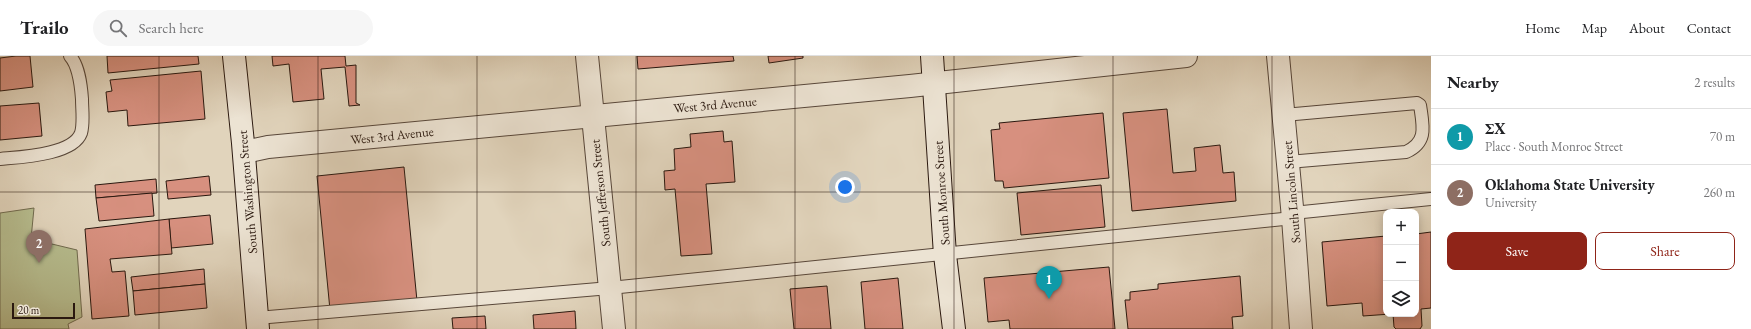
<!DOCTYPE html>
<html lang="en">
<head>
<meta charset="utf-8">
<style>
  :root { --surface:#fff; --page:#f6f6f6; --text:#202124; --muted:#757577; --line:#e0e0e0; --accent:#8f2418 }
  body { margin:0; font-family:"EB Garamond",serif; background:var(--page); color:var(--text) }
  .controls { position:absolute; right:12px; bottom:12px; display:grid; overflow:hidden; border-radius:8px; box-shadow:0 2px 10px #0003 }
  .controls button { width:36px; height:36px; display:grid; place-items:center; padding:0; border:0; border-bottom:1px solid var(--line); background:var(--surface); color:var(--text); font:20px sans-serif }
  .scale { position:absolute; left:12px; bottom:10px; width:63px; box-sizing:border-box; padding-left:4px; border:2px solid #2a180f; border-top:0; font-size:11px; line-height:14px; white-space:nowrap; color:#2a180f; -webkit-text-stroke:3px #ece3d3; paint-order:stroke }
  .you { position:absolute; left:845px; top:131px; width:14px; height:14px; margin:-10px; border:3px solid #fff; border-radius:50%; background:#1a73e8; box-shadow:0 0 0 6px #1a73e833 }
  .badge { display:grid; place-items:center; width:26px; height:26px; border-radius:50%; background:var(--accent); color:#fff; font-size:13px; font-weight:700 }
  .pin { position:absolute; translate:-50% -33px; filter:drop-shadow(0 1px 2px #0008) }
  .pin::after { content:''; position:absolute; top:21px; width:14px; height:12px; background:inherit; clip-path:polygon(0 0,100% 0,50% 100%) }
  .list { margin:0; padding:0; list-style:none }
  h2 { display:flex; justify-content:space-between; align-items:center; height:52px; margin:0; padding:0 16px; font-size:17px }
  h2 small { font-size:13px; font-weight:400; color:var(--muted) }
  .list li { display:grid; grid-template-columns:26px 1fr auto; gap:12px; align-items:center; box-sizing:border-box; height:56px; padding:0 16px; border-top:1px solid var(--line) }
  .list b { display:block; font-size:15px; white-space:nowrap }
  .list p { margin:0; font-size:13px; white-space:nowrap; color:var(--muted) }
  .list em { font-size:13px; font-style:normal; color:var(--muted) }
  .actions { display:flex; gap:8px; padding:12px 16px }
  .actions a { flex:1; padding:9px 0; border:1px solid var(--accent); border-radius:8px; text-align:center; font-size:14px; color:var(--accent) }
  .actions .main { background:var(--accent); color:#fff }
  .icon { flex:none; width:22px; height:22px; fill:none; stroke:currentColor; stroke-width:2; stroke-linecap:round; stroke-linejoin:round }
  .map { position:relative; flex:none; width:1431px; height:273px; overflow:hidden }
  header { display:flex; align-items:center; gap:24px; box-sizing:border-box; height:56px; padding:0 20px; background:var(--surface); border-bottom:1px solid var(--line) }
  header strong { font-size:19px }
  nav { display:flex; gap:22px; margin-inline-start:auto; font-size:14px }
  .search { width:280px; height:36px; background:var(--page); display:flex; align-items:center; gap:10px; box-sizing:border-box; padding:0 14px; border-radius:22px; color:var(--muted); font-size:15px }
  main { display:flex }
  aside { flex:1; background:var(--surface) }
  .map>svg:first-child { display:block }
  .green { fill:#b6bc8e; stroke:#706a4e }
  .building { fill:#d7907f; stroke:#2a180f }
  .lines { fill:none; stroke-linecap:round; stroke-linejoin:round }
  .lane-casing { stroke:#58473a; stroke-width:14 }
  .street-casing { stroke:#58473a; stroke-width:24 }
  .secondary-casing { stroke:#2a180f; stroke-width:24 }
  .lane { stroke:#ece3d3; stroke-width:12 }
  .street { stroke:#ece3d3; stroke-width:22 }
  .secondary { stroke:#ece3d3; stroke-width:22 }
  .grid { fill:none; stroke:#2a180f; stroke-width:1; stroke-opacity:0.55 }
  .labels { text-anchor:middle; stroke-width:3; stroke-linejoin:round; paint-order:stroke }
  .street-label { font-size:13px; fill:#2a180f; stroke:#ece3d3 }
</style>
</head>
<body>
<header>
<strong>Trailo</strong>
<div class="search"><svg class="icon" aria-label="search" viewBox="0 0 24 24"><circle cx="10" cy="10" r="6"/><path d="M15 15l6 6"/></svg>Search here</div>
<nav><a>Home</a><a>Map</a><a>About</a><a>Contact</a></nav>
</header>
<main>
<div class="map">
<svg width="1431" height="273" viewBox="0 0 1431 273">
  <rect width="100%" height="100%" fill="#e1d4bc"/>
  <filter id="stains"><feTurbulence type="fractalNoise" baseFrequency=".005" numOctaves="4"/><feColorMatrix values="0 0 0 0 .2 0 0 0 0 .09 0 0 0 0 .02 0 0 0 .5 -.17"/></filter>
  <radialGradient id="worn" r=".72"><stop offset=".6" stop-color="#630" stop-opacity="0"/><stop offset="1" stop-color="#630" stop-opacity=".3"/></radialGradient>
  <polygon class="green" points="34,152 31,183 77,194 82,261 68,268 69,273 0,273 0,157"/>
  <g class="building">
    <polygon points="16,0 30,0 33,31 0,35 0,2"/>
    <polygon points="107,0 198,0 199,8 108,17"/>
    <polygon points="272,0 345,0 346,10 356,9 356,47 360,49 349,50 345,11 321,13 324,43 293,46 289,8 273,10"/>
    <polygon points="637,0 733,0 734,5 638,13"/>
    <polygon points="768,0 803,0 803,2 769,7"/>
    <polygon points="201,15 205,63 128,70 127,54 108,56 106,36 112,35 110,24"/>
    <polygon points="39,47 42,80 0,84 0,50"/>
    <polygon points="1167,53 1173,117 1196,115 1194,92 1220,89 1223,117 1234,116 1236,145 1132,155 1123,57"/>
    <polygon points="1103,57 1109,122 1004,132 1003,125 995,125 991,74 1000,73 999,67"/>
    <polygon points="723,75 724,86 732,85 735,126 706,128 712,198 681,200 675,133 665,134 664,115 675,114 674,93 691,91 690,78"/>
    <polygon points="404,111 417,245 330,254 317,120"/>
    <polygon points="209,120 211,139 168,143 166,125"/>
    <polygon points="156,123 157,137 96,142 95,129"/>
    <polygon points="1101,129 1105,171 1021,179 1017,137"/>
    <polygon points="152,137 154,160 99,165 96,142"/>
    <polygon points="210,159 213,188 171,192 169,163"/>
    <polygon points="169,163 172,198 110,203 112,216 125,215 129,260 92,263 85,173"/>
    <polygon points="1431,176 1431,252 1421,253 1422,270 1420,273 1396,273 1394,271 1393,258 1416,258 1416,178"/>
    <polygon points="1386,180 1386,258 1391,258 1363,260 1362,247 1327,250 1322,186"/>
    <polygon points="1109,211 1115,273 1010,273 1009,264 988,266 984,222"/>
    <polygon points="204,213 205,228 133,235 131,221"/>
    <polygon points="1240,220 1243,260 1232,261 1233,273 1128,273 1125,244 1130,244 1130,236 1158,233 1158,228"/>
    <polygon points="898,222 903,273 865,273 861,226"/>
    <polygon points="205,228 207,252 135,259 133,235"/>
    <polygon points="827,230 831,273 794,273 790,233"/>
    <polygon points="575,255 576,273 534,273 533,259"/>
    <polygon points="485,260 486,273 453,273 452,262"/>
  </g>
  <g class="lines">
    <defs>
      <g id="lane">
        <path d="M1284,59l133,-12 3,2c3,21 8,37 -14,47l-118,10"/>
        <path d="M0,103c20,-2 73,-4 81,-26 3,-10 1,-23 1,-34 -1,-14 -3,-33 -12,-43"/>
        <polyline points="1293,157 1431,143"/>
        <polyline points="257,262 610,232 1293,162"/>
      </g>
      <g id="street">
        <polyline points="587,0 614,273"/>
        <polyline points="1278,0 1293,162 1301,273"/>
        <polyline points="244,96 268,91 910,30 1186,0"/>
      </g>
      <g id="secondary">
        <polyline points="234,0 243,87 258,273"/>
        <polyline points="932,0 945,199 954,273"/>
      </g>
    </defs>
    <use href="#lane" class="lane-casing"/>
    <use href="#street" class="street-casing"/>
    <use href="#secondary" class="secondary-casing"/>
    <use href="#lane" class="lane"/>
    <use href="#street" class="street"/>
    <use href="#secondary" class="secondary"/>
  </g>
  <path class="grid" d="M159,0v273M318,0v273M477,0v273M636,0v273M795,0v273M954,0v273M1113,0v273M1272,0v273M0,136h1431"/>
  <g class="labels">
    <g class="street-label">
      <text transform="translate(715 48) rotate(-5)" y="5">West 3rd Avenue</text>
      <text transform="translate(392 79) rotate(-6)" y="5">West 3rd Avenue</text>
      <text transform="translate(247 136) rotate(-95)" y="5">South Washington Street</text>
      <text transform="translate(1291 136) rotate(-95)" y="5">South Lincoln Street</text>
      <text transform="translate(600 137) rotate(-96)" y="5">South Jefferson Street</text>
      <text transform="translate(941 137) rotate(-94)" y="5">South Monroe Street</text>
    </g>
  </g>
  <rect width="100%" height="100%" filter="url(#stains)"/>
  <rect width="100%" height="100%" fill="url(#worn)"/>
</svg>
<div class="controls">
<button>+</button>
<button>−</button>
<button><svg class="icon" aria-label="layers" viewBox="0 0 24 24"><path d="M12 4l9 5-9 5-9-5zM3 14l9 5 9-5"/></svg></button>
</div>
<div class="scale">20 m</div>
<div class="you"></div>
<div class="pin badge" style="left:1049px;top:243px;background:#0f9aa8">1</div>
<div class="pin badge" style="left:39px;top:207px;background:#8d6e63">2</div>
</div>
<aside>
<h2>Nearby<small>2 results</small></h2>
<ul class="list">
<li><span class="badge" style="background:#0f9aa8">1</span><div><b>ΣX</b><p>Place · South Monroe Street</p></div><em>70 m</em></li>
<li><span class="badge" style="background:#8d6e63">2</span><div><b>Oklahoma State University</b><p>University</p></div><em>260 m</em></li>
</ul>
<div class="actions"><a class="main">Save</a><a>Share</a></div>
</aside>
</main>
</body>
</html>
